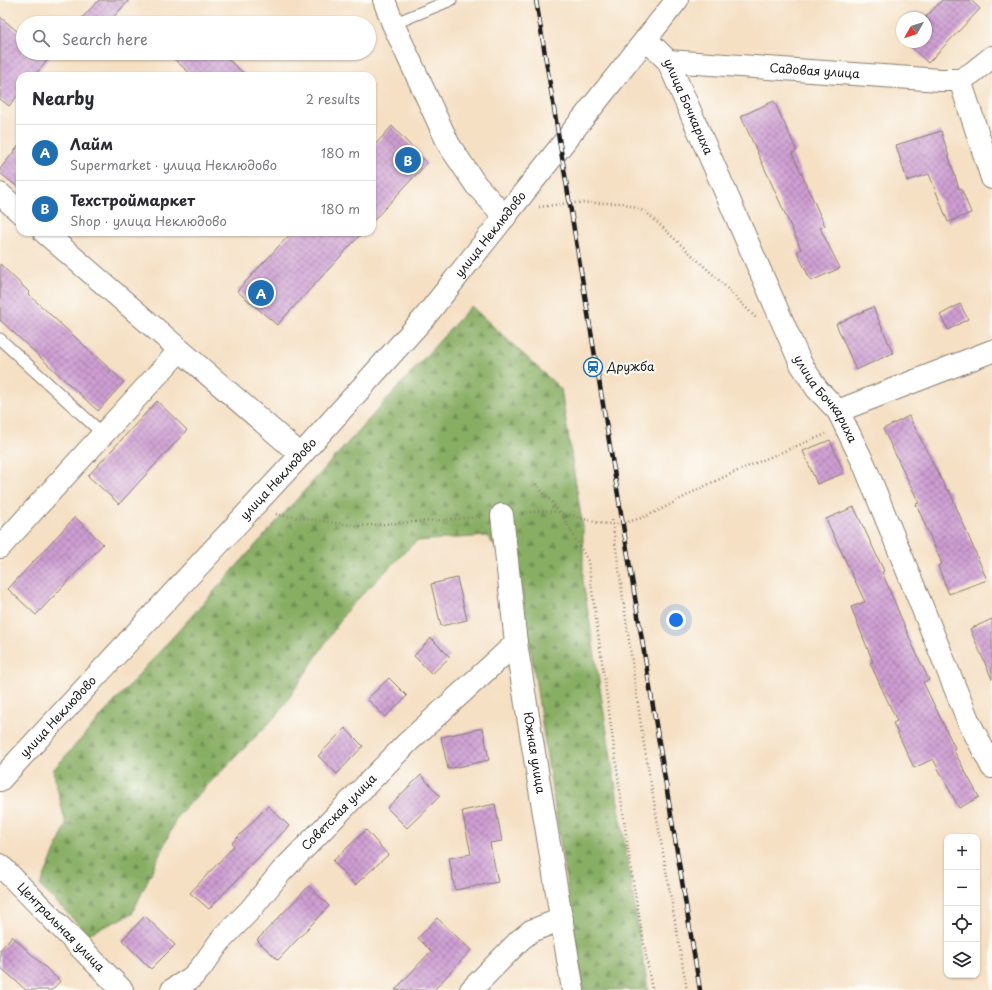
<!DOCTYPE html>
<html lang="en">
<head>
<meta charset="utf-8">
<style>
  :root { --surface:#fff; --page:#f2f2f3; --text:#2b2b33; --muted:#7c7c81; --line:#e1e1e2; --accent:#1f6fb2 }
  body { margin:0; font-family:"Playpen Sans",sans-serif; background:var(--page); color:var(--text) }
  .controls { position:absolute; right:12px; bottom:12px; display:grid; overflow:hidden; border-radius:8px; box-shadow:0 1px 3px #0004 }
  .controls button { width:36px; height:36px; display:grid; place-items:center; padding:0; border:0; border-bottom:1px solid var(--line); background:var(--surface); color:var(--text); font:20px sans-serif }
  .compass { position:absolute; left:896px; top:12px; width:36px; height:36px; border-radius:50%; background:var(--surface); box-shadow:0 1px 3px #0004; rotate:231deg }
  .you { position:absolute; left:676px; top:620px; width:14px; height:14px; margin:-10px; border:3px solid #fff; border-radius:50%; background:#1a73e8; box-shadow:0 0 0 6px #1a73e833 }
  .badge { display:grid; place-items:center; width:26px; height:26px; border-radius:50%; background:var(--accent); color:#fff; font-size:13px; font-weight:700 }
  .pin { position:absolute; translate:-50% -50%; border:2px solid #fff; box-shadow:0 1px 4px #0006 }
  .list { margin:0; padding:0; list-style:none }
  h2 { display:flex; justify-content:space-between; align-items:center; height:52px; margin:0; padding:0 16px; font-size:17px }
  h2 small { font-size:13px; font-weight:400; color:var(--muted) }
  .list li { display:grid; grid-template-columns:26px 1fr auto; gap:12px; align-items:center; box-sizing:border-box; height:56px; padding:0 16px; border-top:1px solid var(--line) }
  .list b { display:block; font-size:15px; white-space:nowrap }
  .list p { margin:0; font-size:13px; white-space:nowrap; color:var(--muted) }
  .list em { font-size:13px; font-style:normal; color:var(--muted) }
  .icon { flex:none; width:22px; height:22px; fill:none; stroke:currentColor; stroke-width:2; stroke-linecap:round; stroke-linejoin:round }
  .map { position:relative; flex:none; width:992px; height:990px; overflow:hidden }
  .search { position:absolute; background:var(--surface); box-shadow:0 1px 3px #0004; left:16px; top:16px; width:360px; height:44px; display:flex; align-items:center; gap:10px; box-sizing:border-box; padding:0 14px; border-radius:22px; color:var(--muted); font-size:15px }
  .panel { position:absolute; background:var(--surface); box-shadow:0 1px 3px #0004; left:16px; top:72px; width:360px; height:164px; border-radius:12px }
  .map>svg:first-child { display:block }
  .forest { fill:url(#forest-firs); stroke:#526540 }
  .building { fill:url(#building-cross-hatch) }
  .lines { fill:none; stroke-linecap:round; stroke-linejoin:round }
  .lane-casing { stroke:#887e70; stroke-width:13 }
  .street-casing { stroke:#887e70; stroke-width:24 }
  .secondary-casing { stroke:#887e70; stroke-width:24 }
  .path { stroke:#887e70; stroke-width:2.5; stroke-dasharray:1 3; stroke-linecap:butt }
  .lane { stroke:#fff; stroke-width:11 }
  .street { stroke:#fff; stroke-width:22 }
  .secondary { stroke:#fff; stroke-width:22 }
  .rail-casing { stroke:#1c1c1c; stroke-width:4.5 }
  .rail { stroke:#fdfcf7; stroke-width:3; stroke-dasharray:9; stroke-linecap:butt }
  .labels { text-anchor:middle; stroke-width:4; stroke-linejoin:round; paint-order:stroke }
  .street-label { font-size:12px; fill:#1c1c1c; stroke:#fdfcf7 }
  .poi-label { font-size:12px; fill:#1c1c1c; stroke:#fdfcf7; text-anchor:start }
</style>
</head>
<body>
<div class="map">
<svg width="992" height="990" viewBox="0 0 992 990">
  <defs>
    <pattern id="forest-firs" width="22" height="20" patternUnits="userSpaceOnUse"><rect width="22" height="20" fill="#88ae64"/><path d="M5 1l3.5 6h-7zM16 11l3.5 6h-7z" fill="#6e8d52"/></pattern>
    <pattern id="building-cross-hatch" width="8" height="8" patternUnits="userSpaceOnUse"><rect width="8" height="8" fill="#ce9ed2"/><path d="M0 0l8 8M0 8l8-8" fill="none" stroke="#a680aa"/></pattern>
  </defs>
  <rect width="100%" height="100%" fill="#fdfcf7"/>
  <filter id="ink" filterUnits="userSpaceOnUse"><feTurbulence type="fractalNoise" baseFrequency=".025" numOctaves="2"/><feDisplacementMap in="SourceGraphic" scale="8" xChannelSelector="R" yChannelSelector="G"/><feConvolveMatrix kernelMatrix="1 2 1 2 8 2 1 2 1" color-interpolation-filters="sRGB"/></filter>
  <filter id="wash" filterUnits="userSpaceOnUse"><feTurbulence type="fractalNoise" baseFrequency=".012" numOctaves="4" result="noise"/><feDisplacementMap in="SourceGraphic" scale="16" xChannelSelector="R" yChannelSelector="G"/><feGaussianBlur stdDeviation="0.9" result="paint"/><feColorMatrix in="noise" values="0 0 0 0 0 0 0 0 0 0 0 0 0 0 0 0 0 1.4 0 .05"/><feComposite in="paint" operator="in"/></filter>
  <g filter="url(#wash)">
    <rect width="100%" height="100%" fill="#f5e0c4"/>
    <polygon class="forest" points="471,306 561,389 583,529 583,581 648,990 583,990 520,580 487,536 416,541 347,610 279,713 178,815 132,914 88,934 40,886 66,825 53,770"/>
    <g id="blocks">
      <g class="building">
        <polygon points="99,0 129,0 108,23 77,23"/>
        <polygon points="942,0 971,0 980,9 928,63 906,42 926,42 925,18"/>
        <polygon points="0,17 23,36 23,53 54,53 34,76 20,76 20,93 9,106 0,99"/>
        <polygon points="167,53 221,53 247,76 193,76"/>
        <polygon points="774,101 797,151 792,153 825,226 820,228 840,268 811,281 797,252 801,249 741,116"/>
        <polygon points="392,126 427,163 372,222 372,148"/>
        <polygon points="941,131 959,189 961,188 971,213 948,222 929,174 907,181 896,145"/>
        <polygon points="20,144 20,189 0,173 0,169"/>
        <polygon points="292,232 363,232 277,325 237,291"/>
        <polygon points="0,264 29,292 28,294 124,382 98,411 0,320"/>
        <polygon points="960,304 968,319 948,330 940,315"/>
        <polygon points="873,307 893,353 856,370 836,324"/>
        <polygon points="157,401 187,430 119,504 88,476"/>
        <polygon points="909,416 947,491 949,490 987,580 949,594 938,566 942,564 916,504 919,503 883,429"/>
        <polygon points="830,440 844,473 817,484 803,451"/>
        <polygon points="854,507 884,571 882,572 912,644 929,680 923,682 955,748 953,749 979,797 959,808 933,759 914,768 893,723 897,721 870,663 873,662 851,607 865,602 826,519"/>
        <polygon points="75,517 103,544 36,615 8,589"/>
        <polygon points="457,578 467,620 441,626 431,584"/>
        <polygon points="992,619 992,679 970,629"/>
        <polygon points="431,638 450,657 432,674 414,656"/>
        <polygon points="389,678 407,696 385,717 367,699"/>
        <polygon points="345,728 363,746 337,774 318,756"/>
        <polygon points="483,728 489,760 448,769 441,737"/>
        <polygon points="421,775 440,796 407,828 387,808"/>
        <polygon points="495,804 502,841 490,843 498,882 455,890 449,858 471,854 462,811"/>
        <polygon points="268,806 289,826 209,909 190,893 234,846 232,843"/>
        <polygon points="366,830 388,855 355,885 333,861"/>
        <polygon points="309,886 329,906 278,960 257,940"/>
        <polygon points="145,916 175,945 151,969 122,940"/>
        <polygon points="437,918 471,950 434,990 395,990 431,951 418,938"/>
        <polygon points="12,936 60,981 52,990 26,990 0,967 0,950"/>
      </g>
    </g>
  </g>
  <g filter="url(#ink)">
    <use href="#blocks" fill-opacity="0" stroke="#887e70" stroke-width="1"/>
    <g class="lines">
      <defs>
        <g id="lane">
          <polyline points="393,24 451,0"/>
          <polyline points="0,339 103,434"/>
        </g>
        <g id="street">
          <path id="s1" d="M646,39l22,22 133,303 16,25 21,22 26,53 104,256 24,47"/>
          <path id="s2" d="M668,61l272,19h20l12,-7 20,-16"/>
          <polyline points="960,80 992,178"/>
          <polyline points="0,194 20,212"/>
          <polyline points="44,232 301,455"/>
          <polyline points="838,411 992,351"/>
          <path id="s3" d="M502,515l14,128 57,347"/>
          <polyline points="0,547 180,350"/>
          <path id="s4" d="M0,865l122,125"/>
          <path id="s5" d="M172,990l19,-12 9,-9 21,-29 30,-31 30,-37 126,-129 109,-100"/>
          <polyline points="471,990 520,940 531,931 562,919"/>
        </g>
        <g id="secondary">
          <polyline points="384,0 393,24 449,145 476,185 505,217"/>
          <path id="s6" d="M0,780l301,-325 124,-138 252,-317"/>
        </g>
      </defs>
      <use href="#lane" class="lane-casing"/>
      <use href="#street" class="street-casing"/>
      <use href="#secondary" class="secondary-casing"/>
      <g class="path">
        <polyline points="539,207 569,203 623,203 646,212 722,283 757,319"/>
        <polyline points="536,484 561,513 588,561 631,870 652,990"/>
        <path d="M522,513c13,-2 26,-3 39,0 24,4 36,14 62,10 31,-6 58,-26 86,-39 38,-18 78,-34 117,-50"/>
        <polyline points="276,514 279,515 359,526 481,517"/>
        <polyline points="612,520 642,733 687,990"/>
      </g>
      <use href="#lane" class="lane"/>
      <use href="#street" class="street"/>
      <use href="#secondary" class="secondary"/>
      <defs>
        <polyline id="rail" points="536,0 700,990"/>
      </defs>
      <use href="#rail" class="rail-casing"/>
      <use href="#rail" class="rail"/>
    </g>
  </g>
  <defs>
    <symbol id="station-ring" viewBox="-11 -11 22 22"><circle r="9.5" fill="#fdfcf7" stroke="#1f6fb2" stroke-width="1.5"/><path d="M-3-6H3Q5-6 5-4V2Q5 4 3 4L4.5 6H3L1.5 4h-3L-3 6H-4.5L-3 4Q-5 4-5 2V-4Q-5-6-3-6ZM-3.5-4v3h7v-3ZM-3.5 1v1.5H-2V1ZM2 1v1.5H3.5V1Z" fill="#1f6fb2"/></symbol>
  </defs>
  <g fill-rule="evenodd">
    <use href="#station-ring" x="582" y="356" width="22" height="22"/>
  </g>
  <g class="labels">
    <g class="street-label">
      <text dy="4" stroke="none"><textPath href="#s2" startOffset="147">Садовая улица</textPath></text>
      <text dy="4" stroke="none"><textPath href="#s1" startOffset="81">улица Бочкариха</textPath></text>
      <text dy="4" stroke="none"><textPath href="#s6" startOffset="734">улица Неклюдово</textPath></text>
      <text dy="4" stroke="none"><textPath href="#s1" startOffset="405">улица Бочкариха</textPath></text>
      <text dy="4" stroke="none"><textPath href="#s6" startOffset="410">улица Неклюдово</textPath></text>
      <text dy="4" stroke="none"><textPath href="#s6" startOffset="86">улица Неклюдово</textPath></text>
      <text dy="4" stroke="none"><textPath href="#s3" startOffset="240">Южная улица</textPath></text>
      <text dy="4" stroke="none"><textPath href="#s5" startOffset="245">Советская улица</textPath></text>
      <text dy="4" stroke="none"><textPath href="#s4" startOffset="87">Центральная улица</textPath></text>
    </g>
    <g class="poi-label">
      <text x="607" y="371">Дружба</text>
    </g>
  </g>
</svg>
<div class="controls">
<button>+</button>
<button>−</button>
<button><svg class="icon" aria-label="locate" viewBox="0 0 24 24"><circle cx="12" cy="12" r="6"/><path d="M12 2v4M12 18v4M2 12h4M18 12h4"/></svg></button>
<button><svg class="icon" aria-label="layers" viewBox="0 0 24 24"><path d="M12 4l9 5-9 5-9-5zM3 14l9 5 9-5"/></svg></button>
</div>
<svg class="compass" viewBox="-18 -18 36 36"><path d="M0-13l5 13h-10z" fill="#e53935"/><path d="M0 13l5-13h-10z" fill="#7c7c81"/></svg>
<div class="you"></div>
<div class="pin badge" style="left:261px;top:293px">A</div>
<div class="pin badge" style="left:408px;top:160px">B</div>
<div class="search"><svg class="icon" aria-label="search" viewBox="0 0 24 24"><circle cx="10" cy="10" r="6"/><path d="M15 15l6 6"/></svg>Search here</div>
<section class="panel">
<h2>Nearby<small>2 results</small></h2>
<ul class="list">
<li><span class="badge">A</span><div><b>Лайм</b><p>Supermarket · улица Неклюдово</p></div><em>180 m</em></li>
<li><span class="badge">B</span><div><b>Техстроймаркет</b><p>Shop · улица Неклюдово</p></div><em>180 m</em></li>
</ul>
</section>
</div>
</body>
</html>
